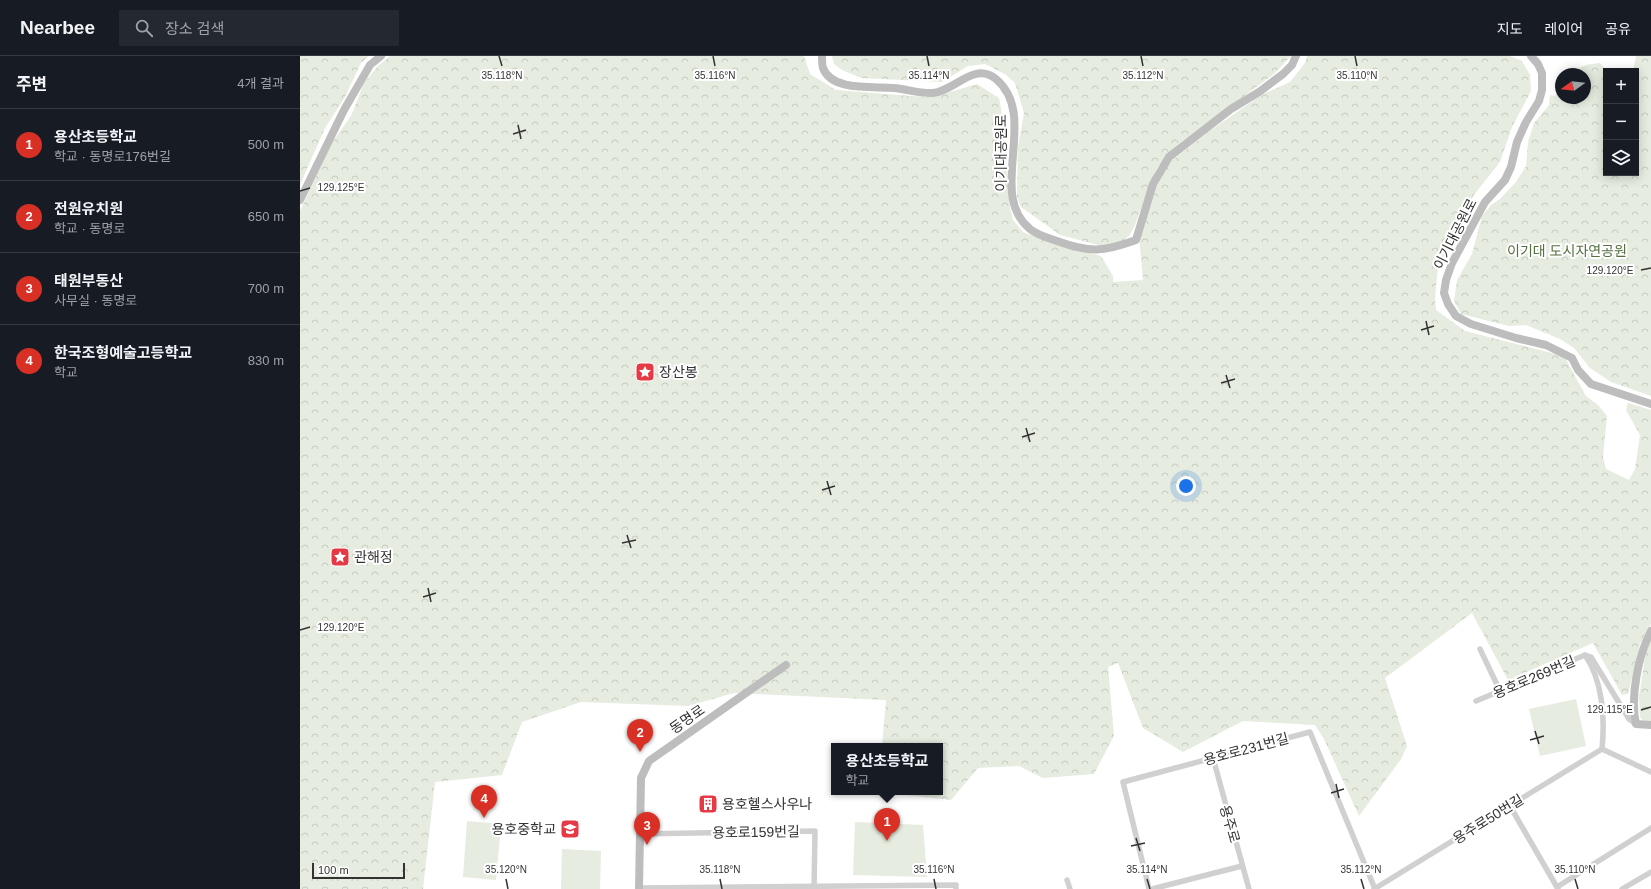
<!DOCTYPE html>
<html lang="ko">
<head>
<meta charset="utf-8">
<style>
  :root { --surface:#171b24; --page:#242831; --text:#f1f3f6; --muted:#9ea1a6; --line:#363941; --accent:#d93025 }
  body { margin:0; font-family:Helvetica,"Noto Sans KR",sans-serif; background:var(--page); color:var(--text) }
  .controls { position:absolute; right:12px; top:12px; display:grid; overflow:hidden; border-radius:0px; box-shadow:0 2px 10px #0003 }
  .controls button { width:36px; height:36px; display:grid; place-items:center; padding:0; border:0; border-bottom:1px solid var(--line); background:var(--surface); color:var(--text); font:20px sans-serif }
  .compass { position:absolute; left:1255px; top:12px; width:36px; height:36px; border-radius:50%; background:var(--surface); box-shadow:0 2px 10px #0003; rotate:255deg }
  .scale { position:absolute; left:12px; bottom:10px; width:93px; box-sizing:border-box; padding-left:4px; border:2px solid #333; border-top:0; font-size:11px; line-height:14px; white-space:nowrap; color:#333; -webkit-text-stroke:3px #fff; paint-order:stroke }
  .you { position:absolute; left:886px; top:430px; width:14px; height:14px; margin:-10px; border:3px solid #fff; border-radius:50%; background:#1a73e8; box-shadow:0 0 0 6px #1a73e833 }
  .badge { display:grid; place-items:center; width:26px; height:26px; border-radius:50%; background:var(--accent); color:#fff; font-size:13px; font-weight:700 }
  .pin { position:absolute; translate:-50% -33px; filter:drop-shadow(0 1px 2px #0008) }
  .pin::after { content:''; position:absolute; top:21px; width:14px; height:12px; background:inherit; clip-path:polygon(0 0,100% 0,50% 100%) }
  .popup { position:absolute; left:531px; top:687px; width:112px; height:52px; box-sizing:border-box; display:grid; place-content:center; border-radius:0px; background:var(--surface); filter:drop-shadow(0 1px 3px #0005); font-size:13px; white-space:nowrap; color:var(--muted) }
  .popup b { font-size:15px; color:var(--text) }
  .popup::after { content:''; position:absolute; left:50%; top:100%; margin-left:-8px; border:8px solid transparent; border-top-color:var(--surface) }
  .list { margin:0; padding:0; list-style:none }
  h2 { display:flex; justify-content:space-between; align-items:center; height:52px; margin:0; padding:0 16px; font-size:17px }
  h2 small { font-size:13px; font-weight:400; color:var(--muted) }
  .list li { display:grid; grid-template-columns:26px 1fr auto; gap:12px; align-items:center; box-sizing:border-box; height:72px; padding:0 16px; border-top:1px solid var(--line) }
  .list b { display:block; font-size:15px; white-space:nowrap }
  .list p { margin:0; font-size:13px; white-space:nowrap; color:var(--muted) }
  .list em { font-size:13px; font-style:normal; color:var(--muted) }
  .icon { flex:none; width:22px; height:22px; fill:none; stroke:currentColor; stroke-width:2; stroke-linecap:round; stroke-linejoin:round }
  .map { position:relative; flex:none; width:1351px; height:833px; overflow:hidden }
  header { display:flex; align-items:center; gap:24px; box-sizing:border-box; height:56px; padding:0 20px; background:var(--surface); border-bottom:1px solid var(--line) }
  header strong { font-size:19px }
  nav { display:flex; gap:22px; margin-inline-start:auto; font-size:14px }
  .search { width:280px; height:36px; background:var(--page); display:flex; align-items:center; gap:10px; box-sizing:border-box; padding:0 14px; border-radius:0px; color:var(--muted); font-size:15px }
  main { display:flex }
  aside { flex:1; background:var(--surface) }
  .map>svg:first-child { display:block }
  .forest { fill:url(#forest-crowns) }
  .garden { fill:#e6ecdf }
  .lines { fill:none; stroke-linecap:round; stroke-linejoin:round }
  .street { stroke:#d0d0d0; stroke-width:5.5 }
  .secondary { stroke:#bdbdbd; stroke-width:8 }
  .ticks { fill:none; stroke:#333; stroke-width:1.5 }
  .labels { text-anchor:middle; stroke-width:4; stroke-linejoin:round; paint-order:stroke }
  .street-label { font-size:14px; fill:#333; stroke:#fff }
  .park-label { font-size:14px; fill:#56703f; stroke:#fff }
  .poi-label { font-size:14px; fill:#333; stroke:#fff; text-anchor:start }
  .ticks-label { font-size:10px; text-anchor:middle; fill:#333; stroke:#fff; stroke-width:4; stroke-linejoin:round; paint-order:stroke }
</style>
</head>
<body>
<header>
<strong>Nearbee</strong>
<div class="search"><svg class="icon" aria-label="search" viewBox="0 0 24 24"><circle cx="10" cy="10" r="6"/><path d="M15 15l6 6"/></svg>장소 검색</div>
<nav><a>지도</a><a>레이어</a><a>공유</a></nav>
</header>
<main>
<aside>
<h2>주변<small>4개 결과</small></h2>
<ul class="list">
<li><span class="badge">1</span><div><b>용산초등학교</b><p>학교 · 동명로176번길</p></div><em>500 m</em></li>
<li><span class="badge">2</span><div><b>전원유치원</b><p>학교 · 동명로</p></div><em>650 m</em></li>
<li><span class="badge">3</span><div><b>태원부동산</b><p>사무실 · 동명로</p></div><em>700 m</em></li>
<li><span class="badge">4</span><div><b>한국조형예술고등학교</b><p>학교</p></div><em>830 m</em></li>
</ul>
</aside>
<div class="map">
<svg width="1351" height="833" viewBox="0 0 1351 833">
  <defs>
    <pattern id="forest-crowns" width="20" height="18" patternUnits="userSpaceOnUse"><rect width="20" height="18" fill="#e6ecdf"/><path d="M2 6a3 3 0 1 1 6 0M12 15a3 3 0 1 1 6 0" fill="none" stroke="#c6cbc0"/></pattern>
  </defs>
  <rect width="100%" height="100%" fill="#fff"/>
  <g class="forest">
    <polygon points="0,0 69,0 61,7 45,41 25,72 0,129"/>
    <polygon points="90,0 504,0 510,18 536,34 611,40 633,41 677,28 699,42 701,52 710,152 713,164 723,176 755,188 801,200 813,220 813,226 843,224 839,181 851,144 859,124 870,106 911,74 963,38 990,26 1005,7 1007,0 1210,0 1222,5 1230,19 1231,35 1212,71 1200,106 1173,140 1152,190 1138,211 1135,242 1136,254 1165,275 1264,300 1286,340 1298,349 1307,360 1303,401 1306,413 1329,424 1335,413 1340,379 1326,354 1328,347 1351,354 1351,568 1340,588 1328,638 1322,639 1293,587 1208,624 1172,557 1085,622 1107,690 1101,703 1059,760 1024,683 1015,669 943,665 883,696 843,672 818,607 808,611 814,680 794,718 743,722 719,710 678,712 651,744 578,736 640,736 640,690 582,690 586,644 434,637 388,650 281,646 222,666 202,719 135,726 123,833 0,833 0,155 31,88 51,60 64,27 78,10"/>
    <polygon points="532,0 991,0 974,18 880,87 857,112 849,130 835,169 829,180 821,186 802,190 760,179 721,151 717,141 718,90 724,57 715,27 705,18 685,8 668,10 642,26 561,22 542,14 534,8"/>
    <path d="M1336,0h15v340l-40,-14 -21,-14 -16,-20 -14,-9 -34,-14 -17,1 -48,-12 -7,-13 3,-21 15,-26 10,-38 9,-11 9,-6 16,-17 10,-16 2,-24 6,-19 15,-18 1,-10 5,1 6,-8v10h24v-24h-12c8,-9 15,-10 27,-11l7,8 -1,102h30v-102h-3z"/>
    <polygon points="1351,582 1351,668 1347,669 1340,661 1339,641 1347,588"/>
  </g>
  <g class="garden">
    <polygon points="1276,643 1286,690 1240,700 1229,653"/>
    <polygon points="167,765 201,768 196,824 163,821"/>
    <polygon points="555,766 623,769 627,821 553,819"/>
    <polygon points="262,793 301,795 300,833 261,833"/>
  </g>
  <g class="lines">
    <g class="street">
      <polyline points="1180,593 1200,635"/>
      <polyline points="1285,599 1291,601 1329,663 1336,668"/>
      <path d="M1176,645l109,-46c18,26 20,64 17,94"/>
      <polyline points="1302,693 1351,716"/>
      <polyline points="913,702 949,833"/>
      <polyline points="1210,750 1258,833"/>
      <polyline points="339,778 515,775 514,833"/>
      <polyline points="767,824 770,833"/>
      <polyline points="1257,831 1351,772"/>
      <polyline points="339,832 656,829 656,833"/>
      <polyline points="849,833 823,726 1010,676 1075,833"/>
      <polyline points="852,833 942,810"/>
      <polyline points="1074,833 1302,693"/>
      <polyline points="1322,833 1351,816"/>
    </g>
    <g class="secondary">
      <path d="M522,0c0,3 0,9 1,12 9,24 51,18 71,20 12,1 27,6 39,5 22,-2 41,-32 63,-14 44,37 -10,115 34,150 7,6 18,9 27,12 33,12 46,11 79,-1l17,-56 16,-27 62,-48 28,-17 24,-18 9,-9 4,-9"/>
      <polyline points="1231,0 1238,8 1242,17 1242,34 1239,45 1226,66 1217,86 1211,111 1205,124 1185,146 1152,207 1146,224 1144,237 1148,248 1156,260 1171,268 1216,282 1246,289 1272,302 1278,314 1291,328 1351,348"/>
      <polyline points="0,144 44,54 70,9 81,0"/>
      <path d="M1351,575c-13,25 -21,66 -15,93l15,1"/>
      <polyline points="339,833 341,722 349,705 486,609"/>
    </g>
  </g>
  <path class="ticks" d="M199,0l3,10M413,0l2,10M627,0l2,10M841,0l2,10M1055,0l2,10M218,69l3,14M213,78l13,-4M0,135l10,-3M1341,214l10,-2M1126,265l3,14M1121,274l13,-4M926,319l4,13M921,327l14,-4M726,372l4,14M722,381l13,-4M527,425l4,14M522,434l13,-4M327,479l4,13M322,487l14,-3M128,532l3,14M123,541l13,-4M0,574l10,-3M1341,654l10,-3M1235,675l4,13M1230,684l14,-4M1036,728l3,14M1031,737l13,-4M836,782l4,13M831,790l14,-3M206,823l2,10M420,823l2,10M634,823l2,10M847,823l3,10M1061,823l3,10M1275,823l3,10"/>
  <defs>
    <symbol id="sight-square" viewBox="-11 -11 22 22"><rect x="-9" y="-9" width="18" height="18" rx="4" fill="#e63946" stroke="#fff"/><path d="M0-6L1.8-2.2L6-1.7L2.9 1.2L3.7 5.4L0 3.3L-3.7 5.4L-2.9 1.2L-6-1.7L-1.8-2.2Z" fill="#fff"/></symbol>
    <symbol id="building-square" viewBox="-11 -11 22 22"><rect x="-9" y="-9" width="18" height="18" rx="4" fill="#e63946" stroke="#fff"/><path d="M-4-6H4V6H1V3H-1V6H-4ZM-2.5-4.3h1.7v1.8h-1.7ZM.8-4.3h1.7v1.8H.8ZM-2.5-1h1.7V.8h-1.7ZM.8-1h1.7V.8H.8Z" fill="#fff"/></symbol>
    <symbol id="school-square" viewBox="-11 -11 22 22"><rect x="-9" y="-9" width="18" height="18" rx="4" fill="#e63946" stroke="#fff"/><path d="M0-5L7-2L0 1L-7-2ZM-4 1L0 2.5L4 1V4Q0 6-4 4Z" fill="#fff"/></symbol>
  </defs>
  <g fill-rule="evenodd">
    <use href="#sight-square" x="334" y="305" width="22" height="22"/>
    <use href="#sight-square" x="29" y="490" width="22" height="22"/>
    <use href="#building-square" x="397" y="737" width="22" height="22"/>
    <use href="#school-square" x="259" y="762" width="22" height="22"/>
  </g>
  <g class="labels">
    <g class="street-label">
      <text transform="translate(701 97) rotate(-90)" y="5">이기대공원로</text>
      <text transform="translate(1155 178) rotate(-63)" y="5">이기대공원로</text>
      <text transform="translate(1234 621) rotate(-23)" y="5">용호로269번길</text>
      <text transform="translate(387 663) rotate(-35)" y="5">동명로</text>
      <text transform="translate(946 693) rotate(-15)" y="5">용호로231번길</text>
      <text transform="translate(1188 763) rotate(-32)" y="5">용주로50번길</text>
      <text transform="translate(930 768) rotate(74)" y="5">용주로</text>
      <text transform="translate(456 776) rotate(-1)" y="5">용호로159번길</text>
    </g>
    <g class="park-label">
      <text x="1267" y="200">이기대 도시자연공원</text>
    </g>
    <g class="poi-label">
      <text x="359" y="321">장산봉</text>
      <text x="54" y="506">관해정</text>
      <text x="422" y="753">용호헬스사우나</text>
      <text x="256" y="778" text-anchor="end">용호중학교</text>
    </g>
  </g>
  <g class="ticks-label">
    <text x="202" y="23">35.118°N</text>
    <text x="415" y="23">35.116°N</text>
    <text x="629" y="23">35.114°N</text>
    <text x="843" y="23">35.112°N</text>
    <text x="1057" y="23">35.110°N</text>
    <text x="41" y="135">129.125°E</text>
    <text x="1310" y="218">129.120°E</text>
    <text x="41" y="575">129.120°E</text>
    <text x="1310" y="657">129.115°E</text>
    <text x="206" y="817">35.120°N</text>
    <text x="420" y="817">35.118°N</text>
    <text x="634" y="817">35.116°N</text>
    <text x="847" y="817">35.114°N</text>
    <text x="1061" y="817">35.112°N</text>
    <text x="1275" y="817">35.110°N</text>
  </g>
</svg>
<div class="controls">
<button>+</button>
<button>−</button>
<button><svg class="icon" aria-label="layers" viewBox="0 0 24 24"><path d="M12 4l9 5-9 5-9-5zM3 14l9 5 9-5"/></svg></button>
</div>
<svg class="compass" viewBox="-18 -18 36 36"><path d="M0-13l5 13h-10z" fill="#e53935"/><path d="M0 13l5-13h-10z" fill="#9ea1a6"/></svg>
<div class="scale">100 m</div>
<div class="you"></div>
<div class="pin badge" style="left:587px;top:785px">1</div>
<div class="popup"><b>용산초등학교</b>학교</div>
<div class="pin badge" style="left:340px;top:696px">2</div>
<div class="pin badge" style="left:347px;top:789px">3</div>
<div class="pin badge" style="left:184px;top:762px">4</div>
</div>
</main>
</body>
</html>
